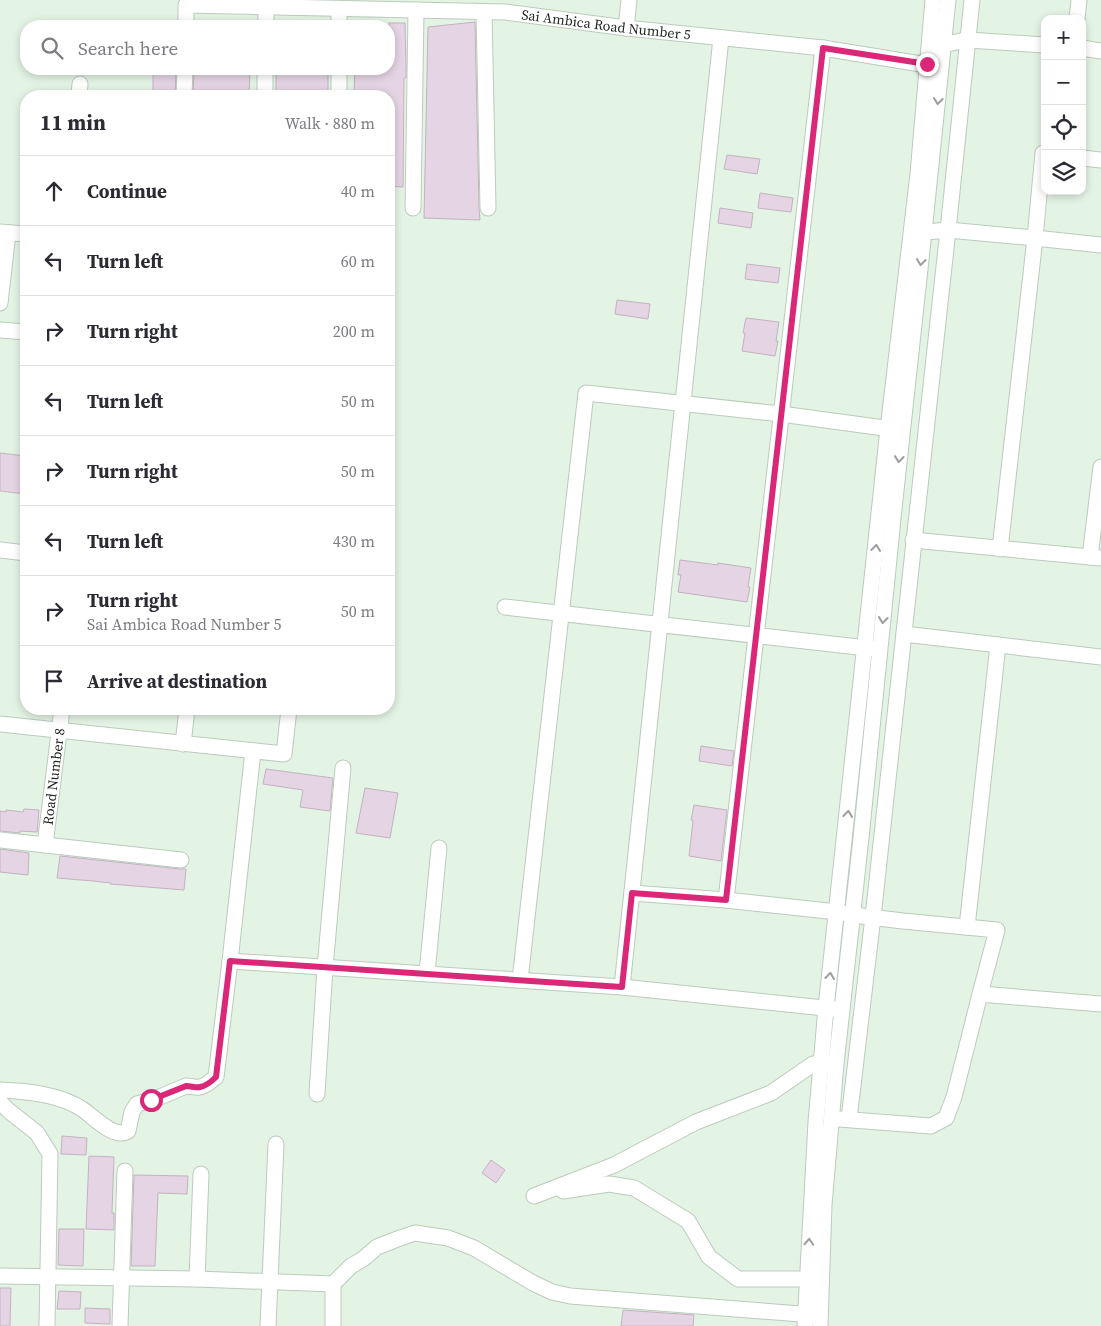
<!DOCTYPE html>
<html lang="en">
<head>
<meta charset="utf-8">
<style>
  :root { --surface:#fff; --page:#f7f7f7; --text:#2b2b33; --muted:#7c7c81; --line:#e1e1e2 }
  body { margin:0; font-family:"Source Serif 4",serif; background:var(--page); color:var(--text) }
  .controls { position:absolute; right:15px; top:15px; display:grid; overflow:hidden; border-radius:10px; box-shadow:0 2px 8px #0003 }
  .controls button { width:45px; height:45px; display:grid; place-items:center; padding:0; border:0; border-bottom:1px solid var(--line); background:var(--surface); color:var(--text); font:25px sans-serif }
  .stop { position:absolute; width:15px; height:15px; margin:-11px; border:4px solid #db2777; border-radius:50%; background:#fff }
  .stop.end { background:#db2777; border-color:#fff; box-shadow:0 1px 5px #0008 }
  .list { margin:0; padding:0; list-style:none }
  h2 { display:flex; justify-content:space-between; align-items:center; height:65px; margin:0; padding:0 20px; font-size:21px }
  h2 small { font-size:16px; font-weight:400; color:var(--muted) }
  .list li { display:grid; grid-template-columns:32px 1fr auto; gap:15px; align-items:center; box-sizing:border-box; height:70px; padding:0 20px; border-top:1px solid var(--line) }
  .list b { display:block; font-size:19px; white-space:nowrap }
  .list p { margin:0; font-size:16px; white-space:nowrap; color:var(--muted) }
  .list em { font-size:16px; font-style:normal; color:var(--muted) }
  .icon { flex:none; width:28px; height:28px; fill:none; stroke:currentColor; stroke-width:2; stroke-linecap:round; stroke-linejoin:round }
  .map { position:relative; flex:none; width:1101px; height:1326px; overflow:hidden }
  .search { position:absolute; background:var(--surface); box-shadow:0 2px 8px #0003; left:20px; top:20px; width:375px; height:55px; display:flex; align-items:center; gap:12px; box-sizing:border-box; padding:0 18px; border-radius:20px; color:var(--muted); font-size:19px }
  .panel { position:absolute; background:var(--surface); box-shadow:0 2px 8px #0003; left:20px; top:90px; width:375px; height:625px; border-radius:20px }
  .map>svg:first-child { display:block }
  .building { fill:#e5d4e3; stroke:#c3b2c1 }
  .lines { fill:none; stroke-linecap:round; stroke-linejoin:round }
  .minor-casing { stroke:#bbcbbc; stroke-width:17 }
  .minor { stroke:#fff; stroke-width:15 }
  .oneway { stroke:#9c9e9c }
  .route { stroke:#db2777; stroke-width:6 }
  .labels { text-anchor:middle; stroke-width:4.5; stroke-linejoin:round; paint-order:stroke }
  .street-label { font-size:14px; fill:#222823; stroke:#fff }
</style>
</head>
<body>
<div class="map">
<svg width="1101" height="1326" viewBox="0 0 1101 1326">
  <rect width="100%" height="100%" fill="#e3f3e4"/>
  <g class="building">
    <polygon points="475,22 479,208 480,220 424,218 428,27"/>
    <polygon points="389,23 405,23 406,64 406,78 404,78 403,187 389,186 389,95 354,95 355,69 389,69"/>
    <polygon points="153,69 176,69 175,96 153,96"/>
    <polygon points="194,69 250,69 249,96 193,96"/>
    <rect x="276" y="69" width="52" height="25"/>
    <polygon points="727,155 760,159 757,174 724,169"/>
    <polygon points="760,193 793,198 791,212 758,208"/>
    <polygon points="720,208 753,213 751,228 718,223"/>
    <polygon points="747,264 780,268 778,283 745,279"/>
    <polygon points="617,300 650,304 648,319 615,314"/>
    <polygon points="746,318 779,322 776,341 778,341 775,356 742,351 745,333 743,333"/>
    <polygon points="0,453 26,456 26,494 0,491"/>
    <polygon points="680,560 718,565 718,563 751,568 748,587 750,587 747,602 678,592 681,575 678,575"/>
    <polygon points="701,746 734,751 732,766 699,761"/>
    <polygon points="266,769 333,778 330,811 300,807 303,790 263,784"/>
    <polygon points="365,788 398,793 390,838 356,833"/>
    <polygon points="694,805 727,810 721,861 689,856 693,821 691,820"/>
    <polygon points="24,809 39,810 37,832 20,831 20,833 0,831 0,811 6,812 6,810 23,812"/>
    <polygon points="0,849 29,853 28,875 0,872"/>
    <polygon points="60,856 180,869 186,869 184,890 110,884 111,883 93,881 57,878"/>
    <polygon points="62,1136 87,1138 86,1155 61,1154"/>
    <polygon points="89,1156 114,1157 112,1213 114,1213 114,1230 86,1229"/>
    <polygon points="491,1160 505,1170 496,1183 482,1173"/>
    <polygon points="134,1175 188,1176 187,1194 158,1193 155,1266 131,1266"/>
    <polygon points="59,1229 84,1229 83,1266 58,1265"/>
    <polygon points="0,1288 11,1288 10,1326 0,1326"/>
    <polygon points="59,1291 81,1292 80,1309 57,1309"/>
    <polygon points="85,1308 110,1309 110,1324 85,1323"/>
    <polygon points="623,1310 694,1315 693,1326 621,1326"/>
  </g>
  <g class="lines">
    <defs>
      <g id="minor">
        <polyline points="484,12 488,208"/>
        <polyline points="1077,19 1079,0"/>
        <path id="s1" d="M186,26v-21l319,7 121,16 197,20 104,17"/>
        <polyline points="266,26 266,7"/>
        <polyline points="339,26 339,9"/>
        <polyline points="626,28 629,0"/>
        <path d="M935,47c11,-2 21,-6 33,-7l77,5"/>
        <polyline points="1082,48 1101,51"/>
        <polyline points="79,96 80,84"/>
        <polyline points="184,96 185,69"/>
        <polyline points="265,96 265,69"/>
        <polyline points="339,96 339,69"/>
        <polyline points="1082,158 1101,160"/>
        <polyline points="413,208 416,10"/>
        <polyline points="0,232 26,234"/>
        <polyline points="915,233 948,230 1035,238 1043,153 1045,153"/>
        <polyline points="0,303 8,233"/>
        <polyline points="0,330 26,332"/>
        <polyline points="913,540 1101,558"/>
        <polyline points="1000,549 1035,238 1101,245"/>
        <polyline points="0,550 26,553"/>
        <polyline points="1090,557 1101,467"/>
        <polyline points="505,607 876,649"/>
        <polyline points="904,634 1101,657"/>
        <polyline points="0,724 284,754 289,709"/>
        <polyline points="183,744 187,709"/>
        <polyline points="0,840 181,860"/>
        <path id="s2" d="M45,845l17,-136"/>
        <polyline points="632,893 726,900 837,912 853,915 903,921 997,930 980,994"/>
        <polyline points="726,900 823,48"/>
        <polyline points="967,927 998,645"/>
        <polyline points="230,961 622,987 834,1009"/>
        <polyline points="427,973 439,848"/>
        <polyline points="520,980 586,393 781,414 899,430"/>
        <polyline points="622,987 721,38"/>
        <path d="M0,1090c26,1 60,4 82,19 11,7 32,31 46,22l4,-19 5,-8 18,-5 31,-13c5,0 10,2 14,1 6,-1 12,-7 16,-10l14,-116 23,-210"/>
        <polyline points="317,1094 325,967 343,768"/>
        <polyline points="0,1102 9,1111 37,1133 50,1154 47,1326"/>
        <polyline points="839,1119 931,1126 946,1118 954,1097 980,994 1101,1004"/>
        <polyline points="849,1119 873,917 948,230 972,0"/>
        <polyline points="563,1191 609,1184 634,1188 688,1221 709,1257 738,1279 807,1279"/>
        <polyline points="534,1196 614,1165 696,1122 771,1093 813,1064 830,1063"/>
        <polyline points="0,1276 197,1279 333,1284"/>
        <polyline points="197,1279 201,1174"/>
        <polyline points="120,1326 125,1171"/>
        <polyline points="268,1326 276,1144"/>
        <polyline points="333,1326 333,1284 351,1266 363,1259 377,1247 400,1238 415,1233 448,1238 474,1248 533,1283 552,1292 570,1296 814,1315"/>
        <polyline points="805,1326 816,1122 826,1008 888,429 918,174 933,0"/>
        <polyline points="820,1326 824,1205 836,1064 861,838 894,509 924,232 948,0"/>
      </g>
    </defs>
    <use href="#minor" class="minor-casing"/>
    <use href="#minor" class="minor"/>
  </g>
  <defs><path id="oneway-chevron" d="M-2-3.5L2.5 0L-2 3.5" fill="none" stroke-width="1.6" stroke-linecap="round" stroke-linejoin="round" transform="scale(1.25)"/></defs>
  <g class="oneway">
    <use href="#oneway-chevron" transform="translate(938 101) rotate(96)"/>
    <use href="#oneway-chevron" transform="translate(921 262) rotate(96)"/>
    <use href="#oneway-chevron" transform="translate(899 459) rotate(96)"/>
    <use href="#oneway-chevron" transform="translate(876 548) rotate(-84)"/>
    <use href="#oneway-chevron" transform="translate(883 620) rotate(96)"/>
    <use href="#oneway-chevron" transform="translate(848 814) rotate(-84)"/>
    <use href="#oneway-chevron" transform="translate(830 976) rotate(-84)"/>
    <use href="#oneway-chevron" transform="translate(809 1242) rotate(-87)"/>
  </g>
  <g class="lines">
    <path class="route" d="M151,1100l35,-14c5,0 10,2 14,1 6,-1 12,-6 16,-10l14,-116 392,26 10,-94 94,7 97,-852 104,16"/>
  </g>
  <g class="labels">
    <g class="street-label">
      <text dy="5" stroke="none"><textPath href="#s1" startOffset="442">Sai Ambica Road Number 5</textPath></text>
      <text dy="5" stroke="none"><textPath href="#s2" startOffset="69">Road Number 8</textPath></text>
    </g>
  </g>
</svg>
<div class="controls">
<button>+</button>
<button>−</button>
<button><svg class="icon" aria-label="locate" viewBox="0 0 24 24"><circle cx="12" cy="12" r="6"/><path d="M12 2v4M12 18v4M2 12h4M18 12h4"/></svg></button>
<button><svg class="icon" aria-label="layers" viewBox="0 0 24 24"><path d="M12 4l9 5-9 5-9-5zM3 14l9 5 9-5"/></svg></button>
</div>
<div class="stop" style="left:151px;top:1100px"></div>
<div class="stop end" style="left:927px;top:64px"></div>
<div class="search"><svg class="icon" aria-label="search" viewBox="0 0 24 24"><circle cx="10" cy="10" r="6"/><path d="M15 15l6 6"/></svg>Search here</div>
<section class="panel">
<h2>11 min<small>Walk · 880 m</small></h2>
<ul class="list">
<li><svg class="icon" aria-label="ahead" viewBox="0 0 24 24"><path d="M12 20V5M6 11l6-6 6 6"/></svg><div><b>Continue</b></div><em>40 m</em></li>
<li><svg class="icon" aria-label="left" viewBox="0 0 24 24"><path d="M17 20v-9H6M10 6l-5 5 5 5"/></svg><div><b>Turn left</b></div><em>60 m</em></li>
<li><svg class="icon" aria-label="right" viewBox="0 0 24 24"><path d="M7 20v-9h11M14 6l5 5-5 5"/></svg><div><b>Turn right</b></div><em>200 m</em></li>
<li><svg class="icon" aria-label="left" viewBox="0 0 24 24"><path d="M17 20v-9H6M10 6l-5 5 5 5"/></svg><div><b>Turn left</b></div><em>50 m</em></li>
<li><svg class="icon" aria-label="right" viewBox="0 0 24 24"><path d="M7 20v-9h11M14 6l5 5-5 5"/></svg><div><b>Turn right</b></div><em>50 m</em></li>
<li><svg class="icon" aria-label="left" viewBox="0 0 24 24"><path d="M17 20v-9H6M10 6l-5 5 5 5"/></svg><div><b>Turn left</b></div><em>430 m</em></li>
<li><svg class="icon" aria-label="right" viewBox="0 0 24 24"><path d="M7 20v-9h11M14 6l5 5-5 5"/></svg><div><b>Turn right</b><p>Sai Ambica Road Number 5</p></div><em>50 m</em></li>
<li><svg class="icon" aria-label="arrive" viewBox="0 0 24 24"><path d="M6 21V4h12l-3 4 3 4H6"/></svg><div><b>Arrive at destination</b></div></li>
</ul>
</section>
</div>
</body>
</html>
